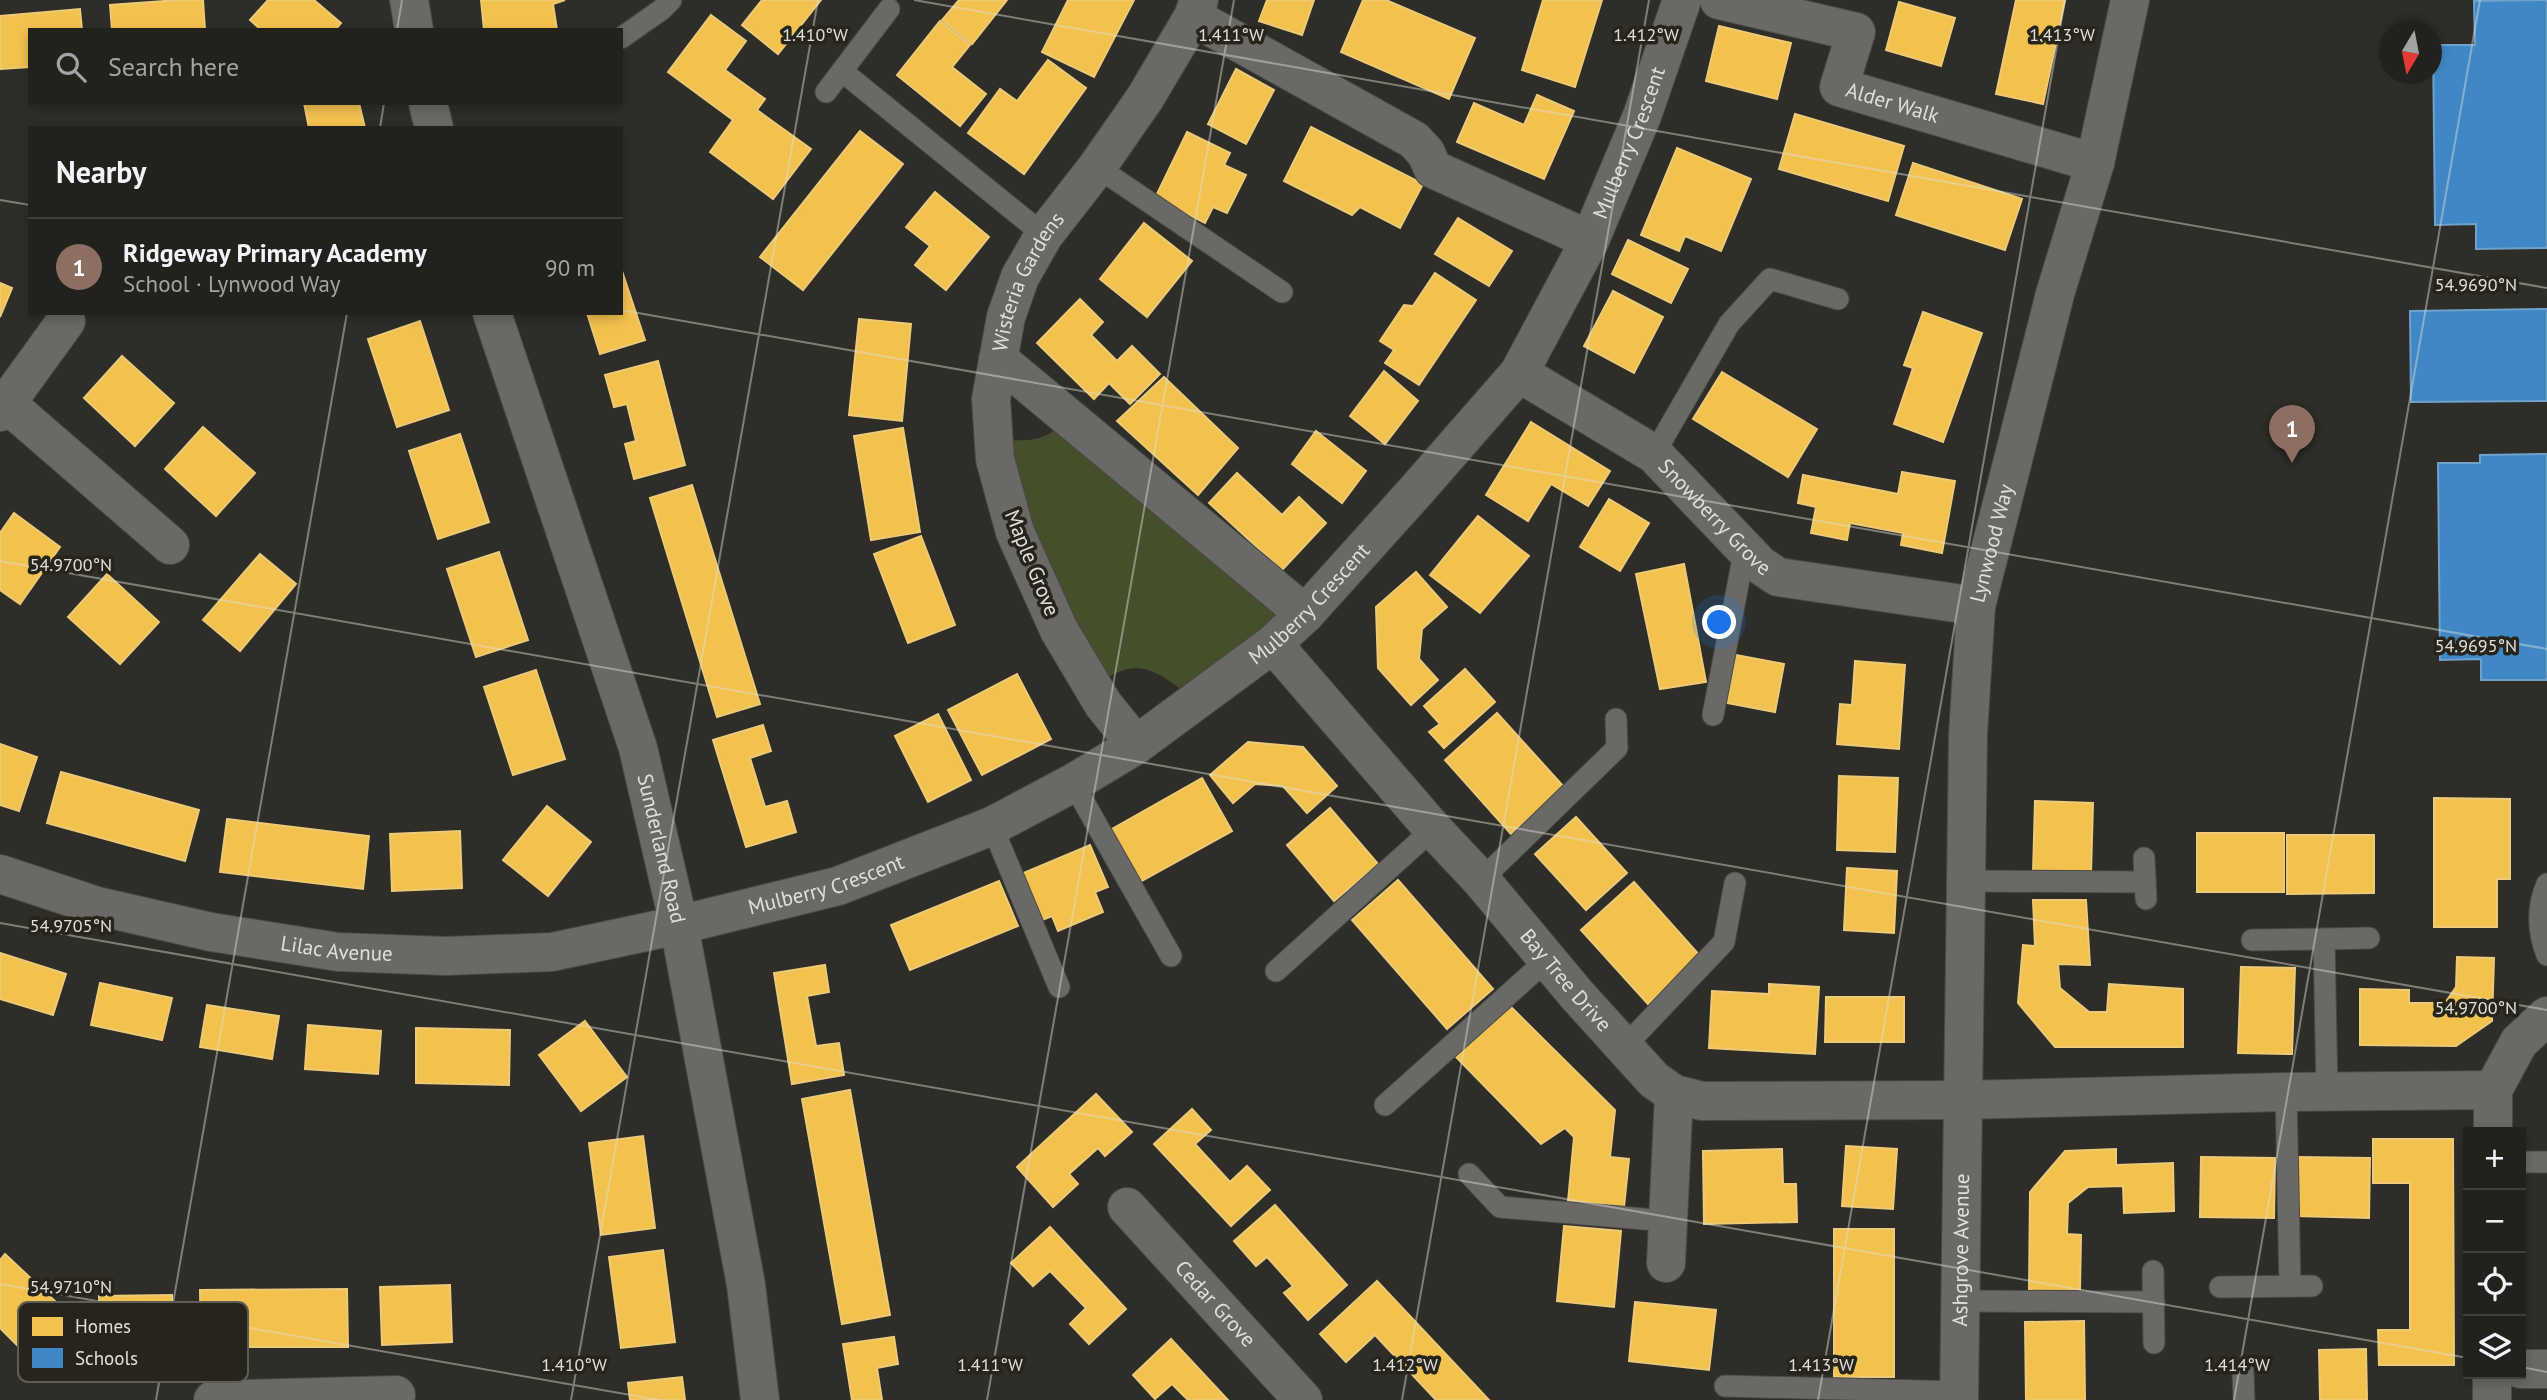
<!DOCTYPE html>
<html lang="en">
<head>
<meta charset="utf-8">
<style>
  :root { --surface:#22221d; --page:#2e2f2a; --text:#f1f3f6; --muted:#a2a4a4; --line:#3f3f3b; --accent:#a2a19a }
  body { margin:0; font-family:"PT Sans",sans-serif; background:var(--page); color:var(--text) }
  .controls { position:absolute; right:21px; bottom:21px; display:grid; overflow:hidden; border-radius:0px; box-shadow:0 4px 10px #0003 }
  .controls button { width:63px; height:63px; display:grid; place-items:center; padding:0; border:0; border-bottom:2px solid var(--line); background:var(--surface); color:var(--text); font:35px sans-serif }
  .compass { position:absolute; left:2379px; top:21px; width:63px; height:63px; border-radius:50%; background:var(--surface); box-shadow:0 4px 10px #0003; rotate:190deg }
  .you { position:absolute; left:1720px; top:623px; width:24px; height:24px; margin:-18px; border:5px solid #fff; border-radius:50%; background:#1a73e8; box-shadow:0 0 0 10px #1a73e833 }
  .badge { display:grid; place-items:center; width:46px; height:46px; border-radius:50%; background:var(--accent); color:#fff; font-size:23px; font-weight:700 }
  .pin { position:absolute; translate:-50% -58px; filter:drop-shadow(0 2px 4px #0008) }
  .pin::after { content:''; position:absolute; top:37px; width:24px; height:21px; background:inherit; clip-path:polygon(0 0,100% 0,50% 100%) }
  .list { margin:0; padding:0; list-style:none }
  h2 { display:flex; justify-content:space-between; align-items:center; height:91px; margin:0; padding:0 28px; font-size:30px }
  h2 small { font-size:23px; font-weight:400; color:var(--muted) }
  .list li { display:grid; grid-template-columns:46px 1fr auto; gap:21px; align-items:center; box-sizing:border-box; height:98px; padding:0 28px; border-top:2px solid var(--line) }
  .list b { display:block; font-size:26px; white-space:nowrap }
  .list p { margin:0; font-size:23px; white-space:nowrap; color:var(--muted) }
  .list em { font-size:23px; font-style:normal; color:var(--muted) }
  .icon { flex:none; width:38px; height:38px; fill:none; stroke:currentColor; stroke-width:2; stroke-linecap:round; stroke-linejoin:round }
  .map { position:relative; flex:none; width:2547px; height:1400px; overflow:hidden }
  .search { position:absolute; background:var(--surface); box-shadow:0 4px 10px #0003; left:28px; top:28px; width:595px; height:77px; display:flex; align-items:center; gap:18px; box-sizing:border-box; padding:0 24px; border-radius:0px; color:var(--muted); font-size:26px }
  .panel { position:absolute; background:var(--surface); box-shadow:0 4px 10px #0003; left:28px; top:126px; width:595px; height:189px; border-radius:0px }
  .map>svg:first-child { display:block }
  .green { fill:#44502c }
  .homes { fill:#f2c14e; stroke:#edca77; stroke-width:2 }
  .schools { fill:#3f88c5; stroke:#6fa2cb; stroke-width:2 }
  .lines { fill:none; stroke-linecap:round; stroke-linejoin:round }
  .lane-casing { stroke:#4a4945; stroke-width:23 }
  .street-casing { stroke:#4a4945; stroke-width:40 }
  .secondary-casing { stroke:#4a4945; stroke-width:40 }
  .lane { stroke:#6a6965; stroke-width:21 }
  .street { stroke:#6a6965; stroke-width:38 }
  .secondary { stroke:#6a6965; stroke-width:38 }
  .ticks { fill:none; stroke:#e0dfd8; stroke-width:2; stroke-opacity:0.45 }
  .labels { text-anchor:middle; stroke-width:7; stroke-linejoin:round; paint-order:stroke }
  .street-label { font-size:21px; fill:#e0dfd8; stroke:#27251b }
  .key { fill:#27251b; stroke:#5e5d54; stroke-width:2 }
  .key-label { font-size:19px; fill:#e0dfd8 }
  .ticks-label { font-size:18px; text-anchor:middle; fill:#e0dfd8; stroke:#27251b; stroke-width:7; stroke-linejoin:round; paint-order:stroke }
</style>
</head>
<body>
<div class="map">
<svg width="2547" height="1400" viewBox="0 0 2547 1400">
  <rect width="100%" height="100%" fill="#2e2d27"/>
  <path class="green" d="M1060,426l220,190 -18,17 -83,55c-25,-19 -43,-28 -72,-10l-36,-56 -36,-83 -25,-99c21,1 34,0 50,-14z"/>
  <g class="homes">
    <polygon points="178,0 203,0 205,30 112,30 110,5"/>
    <polygon points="268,0 314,0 341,23 335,30 261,30 250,20"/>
    <polygon points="481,0 565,0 553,4 557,30 484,30"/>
    <polygon points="762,0 821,0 778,54 742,25"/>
    <polygon points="959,0 1007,0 972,44 942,20"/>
    <polygon points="1068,0 1134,0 1094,77 1042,52"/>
    <polygon points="1267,0 1314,0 1302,35 1259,21"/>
    <polygon points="1363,0 1386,0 1475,38 1449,99 1341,52"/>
    <polygon points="1543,0 1602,0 1575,87 1522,70"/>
    <polygon points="2016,0 2065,0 2043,104 1996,94"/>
    <polygon points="1899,2 1955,18 1941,66 1886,50"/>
    <polygon points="80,9 82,30 30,30 30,67 0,69 0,16"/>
    <polygon points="711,15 746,41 725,70 765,99 757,110 811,149 773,199 710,152 733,120 668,72"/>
    <polygon points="940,21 970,45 952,67 986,94 960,126 897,75"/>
    <polygon points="1719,26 1791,43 1777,99 1706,81"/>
    <polygon points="1048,60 1086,88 1024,174 968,133 1000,89 1017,101"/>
    <polygon points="1236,69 1274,90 1246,144 1208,124"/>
    <polygon points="1537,95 1574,111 1544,179 1457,142 1474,103 1524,125"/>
    <polygon points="304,103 359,103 365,128 309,128"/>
    <polygon points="1795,114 1904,146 1888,201 1779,169"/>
    <polygon points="1311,127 1423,184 1400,228 1360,207 1352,215 1284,181"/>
    <polygon points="860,131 903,164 803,290 760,257"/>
    <polygon points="1187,132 1230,153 1224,165 1246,175 1227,213 1213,207 1205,223 1155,198"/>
    <polygon points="1677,148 1751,179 1721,251 1685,236 1679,251 1641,235"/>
    <polygon points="1913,163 2022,199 2005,250 1896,215"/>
    <polygon points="935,192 989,237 946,290 915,265 930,246 906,227"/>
    <polygon points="1458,218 1512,251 1489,286 1435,254"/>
    <polygon points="1144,223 1192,261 1147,317 1100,279"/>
    <polygon points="1628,240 1688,269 1671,303 1612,274"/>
    <polygon points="621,268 645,340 600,354 587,313 621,313"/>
    <polygon points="1435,273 1476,300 1419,385 1385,363 1394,350 1380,341 1404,305 1413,306"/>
    <polygon points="0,283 12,288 0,317"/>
    <polygon points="1613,291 1663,317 1634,373 1584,346"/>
    <polygon points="1080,299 1103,322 1091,335 1117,361 1132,346 1160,374 1130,404 1109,383 1094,399 1037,343"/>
    <polygon points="1923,312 1982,333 1943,442 1894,424 1913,368 1904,365"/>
    <polygon points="859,319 911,324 902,421 849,415"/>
    <polygon points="420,321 449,410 397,427 368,339"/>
    <polygon points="122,356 174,403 135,446 84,398"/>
    <polygon points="658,361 685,465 634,479 625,444 636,441 627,404 614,407 605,375"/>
    <polygon points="1384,371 1418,401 1385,444 1350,416"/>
    <polygon points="1722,372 1817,429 1788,477 1693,419"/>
    <polygon points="1164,377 1238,448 1198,495 1117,421"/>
    <polygon points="1531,422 1610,471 1588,506 1551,484 1528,521 1486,495"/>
    <polygon points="203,427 255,473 216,516 165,469"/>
    <polygon points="903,428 920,532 871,540 854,436"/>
    <polygon points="1316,431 1366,471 1342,503 1292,464"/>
    <polygon points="460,434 489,522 438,539 409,451"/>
    <polygon points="1902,472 1955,481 1942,553 1901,545 1903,533 1850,523 1847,540 1811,533 1816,507 1798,503 1803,475 1898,494"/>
    <polygon points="1237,473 1282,515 1299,497 1326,523 1282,570 1209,503"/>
    <polygon points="692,485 760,704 717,717 650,498"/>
    <polygon points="1609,499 1649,523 1620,571 1580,547"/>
    <polygon points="14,513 60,547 20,604 0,590 0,533"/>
    <polygon points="1478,516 1529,556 1480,613 1430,575"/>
    <polygon points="921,536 955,625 908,643 874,554"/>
    <polygon points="499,552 528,640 476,657 447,569"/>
    <polygon points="260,554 296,584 240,651 203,620"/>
    <polygon points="1684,564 1706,682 1660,689 1636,574"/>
    <polygon points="1416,572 1447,607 1422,629 1419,659 1438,680 1411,705 1378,668 1376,607"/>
    <polygon points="107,574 159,622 120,664 68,617"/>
    <polygon points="1736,655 1784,664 1775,712 1727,703"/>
    <polygon points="1855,661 1905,665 1899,749 1837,744 1840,704 1852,705"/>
    <polygon points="1465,669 1495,702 1444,748 1429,732 1440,724 1424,706"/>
    <polygon points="536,670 565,759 513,775 484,687"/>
    <polygon points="1017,674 1051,739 982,775 948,710"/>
    <polygon points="1497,713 1564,787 1511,834 1445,760"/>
    <polygon points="938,714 971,780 928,802 895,736"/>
    <polygon points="763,725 771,751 750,758 765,807 787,801 796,832 746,847 713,740"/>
    <polygon points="1248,742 1303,747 1337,786 1307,813 1283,786 1255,784 1233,803 1210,775"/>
    <polygon points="0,744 37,757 19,811 0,805"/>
    <polygon points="61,772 199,810 185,861 47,823"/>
    <polygon points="1839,776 1898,778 1895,852 1837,850"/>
    <polygon points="1202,778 1232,831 1140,882 1110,830"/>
    <polygon points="2434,798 2510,799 2510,879 2497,879 2497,927 2434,927"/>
    <polygon points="2035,801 2093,803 2091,874 2033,873"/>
    <polygon points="547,806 591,842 548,896 503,860"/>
    <polygon points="1330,808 1378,864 1334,901 1287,845"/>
    <polygon points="1576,817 1627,873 1586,910 1535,854"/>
    <polygon points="227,819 369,836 363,889 220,872"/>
    <polygon points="460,831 462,888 392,891 390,834"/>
    <rect x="2197" y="833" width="87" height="59"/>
    <polygon points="2287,835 2374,835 2374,893 2287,894"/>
    <polygon points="1090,845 1108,887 1095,892 1103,912 1058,931 1052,916 1040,921 1021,874"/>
    <polygon points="1847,868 1897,871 1894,933 1844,930"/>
    <polygon points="1398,880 1493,989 1447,1029 1352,920"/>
    <polygon points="999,881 1018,926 910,970 891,925"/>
    <polygon points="1634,882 1701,957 1648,1004 1581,930"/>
    <polygon points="2033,900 2086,900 2090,965 2058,964 2060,988 2089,1012 2107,1012 2109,984 2183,989 2183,1047 2055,1047 2018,1003 2023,945 2035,946"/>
    <polygon points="0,953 66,974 53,1015 0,999"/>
    <polygon points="2457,957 2494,958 2492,1021 2456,1046 2360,1045 2360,989 2409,990 2409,1003 2445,1003 2456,987"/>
    <polygon points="825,965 829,992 807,996 816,1046 839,1043 844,1075 792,1084 774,973"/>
    <polygon points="2241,967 2295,968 2292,1054 2238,1053"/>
    <polygon points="100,983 172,998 162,1040 91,1025"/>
    <polygon points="1769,984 1819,987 1815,1054 1709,1048 1712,991 1769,994"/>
    <polygon points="1826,997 1904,997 1904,1042 1825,1042"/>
    <polygon points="1508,1004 1615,1110 1610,1157 1629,1159 1624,1207 1568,1201 1574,1137 1565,1128 1541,1144 1456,1057"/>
    <polygon points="207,1005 279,1016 272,1059 200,1047"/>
    <polygon points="585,1021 627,1077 581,1111 539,1055"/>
    <polygon points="308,1025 381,1031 378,1074 305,1069"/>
    <polygon points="416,1028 510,1030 509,1085 416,1083"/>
    <polygon points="850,1090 890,1315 842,1324 802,1099"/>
    <polygon points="1096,1094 1132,1132 1105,1156 1098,1148 1069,1174 1078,1184 1053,1207 1017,1167"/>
    <polygon points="1192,1109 1211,1130 1195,1144 1230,1182 1247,1166 1270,1190 1231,1226 1154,1144"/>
    <polygon points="643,1136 655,1228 601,1235 589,1143"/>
    <polygon points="2373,1139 2453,1139 2454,1365 2379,1365 2378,1330 2410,1330 2410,1183 2373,1183"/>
    <polygon points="1846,1146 1897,1149 1893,1209 1842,1206"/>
    <polygon points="1782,1149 1783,1184 1796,1184 1797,1222 1704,1224 1703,1151"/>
    <polygon points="2116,1149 2116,1165 2173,1163 2174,1211 2124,1213 2123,1186 2088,1187 2068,1203 2067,1234 2081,1235 2080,1291 2029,1291 2030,1192 2065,1151"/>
    <polygon points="2201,1157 2275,1158 2274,1218 2200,1217"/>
    <polygon points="2296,1157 2370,1158 2369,1218 2296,1216"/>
    <polygon points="1275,1205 1347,1285 1308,1320 1284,1293 1293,1286 1267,1257 1256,1266 1234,1241"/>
    <polygon points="1564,1226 1621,1231 1614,1307 1557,1301"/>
    <polygon points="1050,1227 1126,1309 1089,1344 1070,1324 1086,1308 1050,1271 1033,1286 1011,1263"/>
    <rect x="1834" y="1229" width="60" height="148"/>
    <polygon points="663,1250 675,1342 621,1348 609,1257"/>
    <polygon points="5,1254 56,1302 17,1345 0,1328 0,1260"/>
    <polygon points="1377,1281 1489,1400 1436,1400 1375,1335 1346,1362 1320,1334"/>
    <polygon points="450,1285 452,1342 382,1345 380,1287"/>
    <polygon points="347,1289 348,1347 201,1347 200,1290"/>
    <polygon points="172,1295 173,1339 100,1340 99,1296"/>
    <polygon points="1635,1302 1716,1310 1709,1370 1629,1361"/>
    <polygon points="2084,1321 2085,1400 2026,1400 2025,1322"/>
    <polygon points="894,1337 898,1364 877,1368 882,1400 852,1400 843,1344"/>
    <polygon points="1171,1339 1228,1400 1188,1400 1172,1384 1155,1399 1133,1375"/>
    <polygon points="2366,1349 2367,1400 2320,1400 2319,1350"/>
    <polygon points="682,1377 685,1400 630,1400 628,1383"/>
  </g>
  <g class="schools">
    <polygon points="2547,0 2547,248 2476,249 2476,224 2435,225 2433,45 2475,45 2474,1"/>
    <polygon points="2547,309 2547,401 2411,402 2410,311"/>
    <polygon points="2547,454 2547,680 2481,680 2481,659 2440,660 2438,463 2480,463 2480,455"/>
  </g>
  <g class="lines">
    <defs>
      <g id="lane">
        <polyline points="621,38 661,10 671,0"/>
        <polyline points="843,72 1044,235"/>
        <polyline points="826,92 889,9"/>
        <polyline points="1097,167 1282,292"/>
        <polyline points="1654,454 1729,324 1770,279 1838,299"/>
        <polyline points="1713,715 1745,548"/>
        <polyline points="1073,783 1171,956"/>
        <polyline points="992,826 1059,987"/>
        <polyline points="2144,858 2146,899"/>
        <polyline points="1481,880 1617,748 1616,719"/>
        <polyline points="1966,881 2145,882"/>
        <path d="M2547,884c-10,23 -9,48 0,71"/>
        <polyline points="2252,940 2324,939"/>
        <polyline points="1276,971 1433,829"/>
        <polyline points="1624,1047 1724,942 1735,883"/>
        <polyline points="2286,1092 2290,1286"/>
        <polyline points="2327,1092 2324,939 2369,938"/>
        <polyline points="1385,1105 1548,959"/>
        <polyline points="2521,1162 2547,1162"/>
        <polyline points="1469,1174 1500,1207 1668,1221"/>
        <polyline points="2153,1271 2154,1343"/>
        <polyline points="2220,1287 2312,1286"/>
        <polyline points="1960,1301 2154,1302"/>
        <polyline points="2243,1372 2244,1400"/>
        <polyline points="1725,1386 1959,1392"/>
      </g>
      <g id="street">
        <path id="s1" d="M1719,0l137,32 -17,55 256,76"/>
        <polyline points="1193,17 1414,140 1426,153 1433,169 1590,240"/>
        <polyline points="998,359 1305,614"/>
        <path id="s2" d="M1519,373l135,81 106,111 18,12 198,29"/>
        <polyline points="0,400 6,403 170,545"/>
        <polyline points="0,412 66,321"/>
        <path id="s3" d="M1273,644l160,185 48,51 96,115 77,85 20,14 28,7 261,-1 323,-8 207,-2"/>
        <path id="s4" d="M1136,745l-33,-41 -44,-74 -44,-98 -20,-73 -4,-60 15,-82 14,-40 24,-42 53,-68 48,-69 48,-81 6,-17"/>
        <path id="s5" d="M0,874l97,32 114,26 127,20 108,4 106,-4 127,-27 159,-39 154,-60 81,-43 63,-38 137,-101 32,-30 110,-122 104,-119 71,-133 52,-124 40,-116"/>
        <polyline points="2493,1132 2493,1090 2519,1042 2547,1016"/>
        <path id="s6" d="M1127,1207l176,193"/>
        <polyline points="1666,1263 1674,1094"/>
        <polyline points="2521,1369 2547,1369"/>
        <polyline points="213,1400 396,1395"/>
        <path id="s7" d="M1959,1400l9,-665 8,-129 79,-312 40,-131 35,-163"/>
        <polyline points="2492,1400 2492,1374"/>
      </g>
      <g id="secondary">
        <polyline points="409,0 414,30"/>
        <polyline points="428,103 434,128"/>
        <path id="s8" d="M492,313l146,435 41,177 67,360 14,115"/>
      </g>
    </defs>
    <use href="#lane" class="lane-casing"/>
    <use href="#street" class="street-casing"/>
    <use href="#secondary" class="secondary-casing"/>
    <use href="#lane" class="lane"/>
    <use href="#street" class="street"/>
    <use href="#secondary" class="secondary"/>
  </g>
  <path class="ticks" d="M914,0l1633,288M397,30l5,-30M380,128l4,-25M0,200l30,5M621,310l1926,339M0,561l2547,449M0,923l2468,435M0,1284l659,116M2521,1367l26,5M156,1400l191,-1087M571,1400l247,-1400M987,1400l247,-1400M1402,1400l247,-1400M1818,1400l247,-1400M2234,1400l246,-1400"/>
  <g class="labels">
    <g class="street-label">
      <text dy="7" stroke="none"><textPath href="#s1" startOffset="254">Alder Walk</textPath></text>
      <text dy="7" stroke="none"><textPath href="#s5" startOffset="1978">Mulberry Crescent</textPath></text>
      <text dy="7" stroke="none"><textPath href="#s4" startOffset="506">Wisteria Gardens</textPath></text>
      <text dy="7" stroke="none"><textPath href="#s2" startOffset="245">Snowberry Grove</textPath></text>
      <text dy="7" stroke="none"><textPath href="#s7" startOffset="859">Lynwood Way</textPath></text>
      <text transform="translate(1032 563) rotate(68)" y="7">Maple Grove</text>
      <text dy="7" stroke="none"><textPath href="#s5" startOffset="1410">Mulberry Crescent</textPath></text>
      <text dy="7" stroke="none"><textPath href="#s8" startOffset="562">Sunderland Road</textPath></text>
      <text dy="7" stroke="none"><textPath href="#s5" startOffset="844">Mulberry Crescent</textPath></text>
      <text dy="7" stroke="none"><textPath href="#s5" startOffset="346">Lilac Avenue</textPath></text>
      <text dy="7" stroke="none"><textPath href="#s3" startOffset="446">Bay Tree Drive</textPath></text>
      <text dy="7" stroke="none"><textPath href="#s7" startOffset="150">Ashgrove Avenue</textPath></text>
      <text dy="7" stroke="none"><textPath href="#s6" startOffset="131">Cedar Grove</textPath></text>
    </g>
  </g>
  <rect x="18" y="1302" width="230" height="80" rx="10" class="key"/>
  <rect x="32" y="1317" width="31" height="19" fill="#f2c14e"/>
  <rect x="32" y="1348" width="31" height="20" fill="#3f88c5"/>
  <g class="key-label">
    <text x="75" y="1333">Homes</text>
    <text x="75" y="1365">Schools</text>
  </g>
  <g class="ticks-label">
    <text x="815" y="41">1.410°W</text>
    <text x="1231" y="41">1.411°W</text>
    <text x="1646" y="41">1.412°W</text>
    <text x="2062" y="41">1.413°W</text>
    <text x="2476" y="291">54.9690°N</text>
    <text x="71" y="571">54.9700°N</text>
    <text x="2476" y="652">54.9695°N</text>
    <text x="71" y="932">54.9705°N</text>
    <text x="2476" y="1014">54.9700°N</text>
    <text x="71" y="1293">54.9710°N</text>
    <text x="574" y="1371">1.410°W</text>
    <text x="990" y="1371">1.411°W</text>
    <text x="1405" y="1371">1.412°W</text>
    <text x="1821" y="1371">1.413°W</text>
    <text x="2237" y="1371">1.414°W</text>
  </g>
</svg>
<div class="controls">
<button>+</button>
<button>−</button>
<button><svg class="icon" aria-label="locate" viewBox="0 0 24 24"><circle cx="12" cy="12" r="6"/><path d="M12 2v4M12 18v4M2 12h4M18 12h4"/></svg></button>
<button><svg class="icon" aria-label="layers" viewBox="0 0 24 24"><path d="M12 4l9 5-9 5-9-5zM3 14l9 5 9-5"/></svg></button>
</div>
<svg class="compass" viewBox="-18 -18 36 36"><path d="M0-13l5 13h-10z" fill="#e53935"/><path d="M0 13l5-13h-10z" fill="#a2a4a4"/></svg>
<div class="you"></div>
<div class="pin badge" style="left:2292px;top:463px;background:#8d6e63">1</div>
<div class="search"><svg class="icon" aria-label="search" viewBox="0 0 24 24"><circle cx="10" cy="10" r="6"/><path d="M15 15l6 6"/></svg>Search here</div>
<section class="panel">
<h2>Nearby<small></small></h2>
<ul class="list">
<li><span class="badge" style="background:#8d6e63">1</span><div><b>Ridgeway Primary Academy</b><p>School · Lynwood Way</p></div><em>90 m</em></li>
</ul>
</section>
</div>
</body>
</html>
